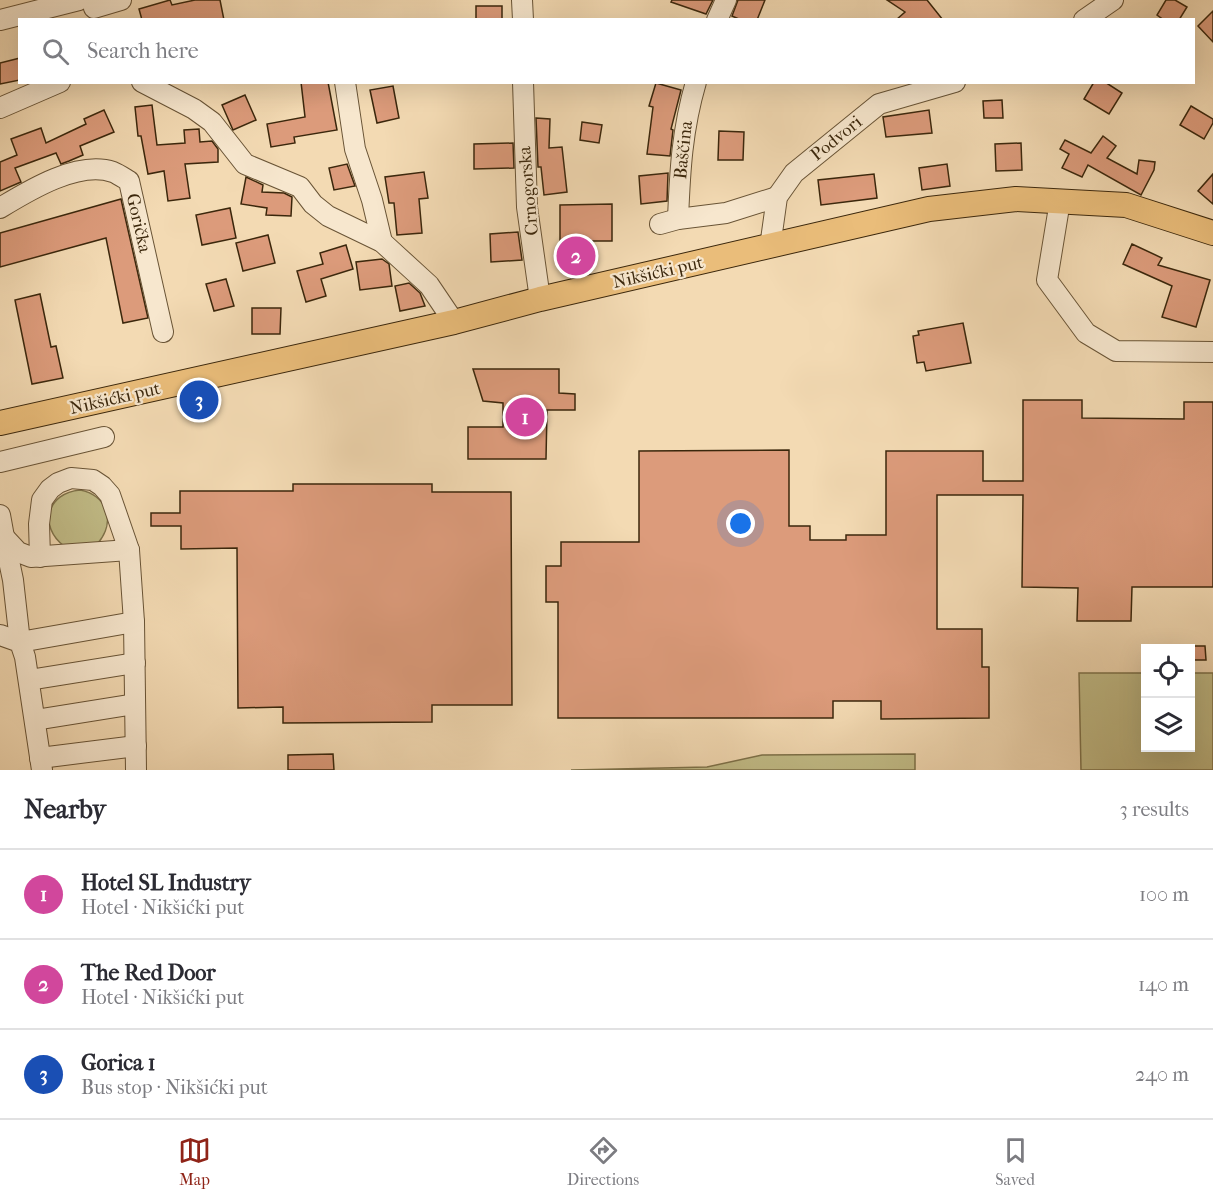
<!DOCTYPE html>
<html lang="en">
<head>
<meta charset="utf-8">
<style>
  :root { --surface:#fff; --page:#f7f7f7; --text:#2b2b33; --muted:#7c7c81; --line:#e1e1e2; --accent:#8f2418 }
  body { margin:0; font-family:"IM FELL French Canon",serif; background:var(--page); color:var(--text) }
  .controls { position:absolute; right:18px; bottom:18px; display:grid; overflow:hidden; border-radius:0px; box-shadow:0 6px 24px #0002 }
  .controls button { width:54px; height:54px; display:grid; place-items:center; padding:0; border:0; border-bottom:2px solid var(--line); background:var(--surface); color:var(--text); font:30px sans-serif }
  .you { position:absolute; left:741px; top:524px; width:21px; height:21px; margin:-15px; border:4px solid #fff; border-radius:50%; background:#1a73e8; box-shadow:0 0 0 9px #1a73e833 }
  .badge { display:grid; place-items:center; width:39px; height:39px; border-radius:50%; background:var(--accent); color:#fff; font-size:20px; font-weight:700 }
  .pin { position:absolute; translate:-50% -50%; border:3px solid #fff; box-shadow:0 2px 6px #0006 }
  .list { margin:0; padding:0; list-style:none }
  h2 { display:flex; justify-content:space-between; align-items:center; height:78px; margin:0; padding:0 24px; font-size:26px }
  h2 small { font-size:20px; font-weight:400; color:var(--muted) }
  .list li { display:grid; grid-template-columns:39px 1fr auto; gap:18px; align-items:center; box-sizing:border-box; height:90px; padding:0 24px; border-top:2px solid var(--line) }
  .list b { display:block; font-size:22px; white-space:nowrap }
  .list p { margin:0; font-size:20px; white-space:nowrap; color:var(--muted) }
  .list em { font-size:20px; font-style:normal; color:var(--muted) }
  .icon { flex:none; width:33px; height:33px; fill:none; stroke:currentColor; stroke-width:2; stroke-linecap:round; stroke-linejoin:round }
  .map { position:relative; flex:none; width:1213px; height:770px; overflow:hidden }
  .search { position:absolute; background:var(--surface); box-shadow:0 6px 24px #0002; left:18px; right:18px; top:18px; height:66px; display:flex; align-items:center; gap:15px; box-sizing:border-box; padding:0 21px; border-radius:0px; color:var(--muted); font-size:22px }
  .sheet { height:348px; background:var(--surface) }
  nav { display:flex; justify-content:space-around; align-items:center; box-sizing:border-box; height:84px; border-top:2px solid var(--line); background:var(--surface); font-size:16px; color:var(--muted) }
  nav a { display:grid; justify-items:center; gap:3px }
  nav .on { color:var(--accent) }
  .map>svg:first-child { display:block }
  .green { fill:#c2bd88; stroke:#7e724a; stroke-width:1.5 }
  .building { fill:#dc9b7b; stroke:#3b270c; stroke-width:1.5 }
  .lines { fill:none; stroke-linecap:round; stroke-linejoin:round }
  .minor-casing { stroke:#695436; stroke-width:22 }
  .major-casing { stroke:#3b270c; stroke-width:26 }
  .minor { stroke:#f7e7ce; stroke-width:20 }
  .major { stroke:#eabd7a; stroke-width:24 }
  .labels { text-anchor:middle; stroke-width:4.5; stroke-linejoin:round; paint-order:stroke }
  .street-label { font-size:18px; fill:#3b270c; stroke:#f7e7ce }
</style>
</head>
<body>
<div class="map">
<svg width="1213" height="770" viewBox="0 0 1213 770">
  <rect width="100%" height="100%" fill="#f3dab3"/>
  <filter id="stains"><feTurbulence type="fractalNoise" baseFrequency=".00333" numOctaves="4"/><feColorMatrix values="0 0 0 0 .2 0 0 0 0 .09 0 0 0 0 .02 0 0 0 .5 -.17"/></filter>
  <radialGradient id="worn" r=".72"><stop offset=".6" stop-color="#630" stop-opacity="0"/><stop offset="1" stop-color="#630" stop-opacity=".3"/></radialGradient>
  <g class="green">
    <path d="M80,490c27,5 36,32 18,53l-34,3c-26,-20 -17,-53 16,-56z"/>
    <polygon points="1079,673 1145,673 1146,748 1190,748 1191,673 1213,673 1213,770 1081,770"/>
    <polygon points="915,754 915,770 571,770 707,767 762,755"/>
  </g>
  <g class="building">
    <polygon points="170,0 172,5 195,0 220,0 224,20 142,20 139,9"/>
    <polygon points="672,0 713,0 706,14 671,2"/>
    <polygon points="738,0 765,0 757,20 741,20 732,16"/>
    <polygon points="887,0 927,0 943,20 896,20 905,12"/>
    <polygon points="1166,0 1175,0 1187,7 1179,20 1164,20 1157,15"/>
    <rect x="476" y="6" width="26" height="14"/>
    <polygon points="1213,11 1213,42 1198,26"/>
    <polygon points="20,58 20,80 0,84 0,63"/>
    <polygon points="301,82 328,82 337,130 294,137 295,143 271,147 267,124 305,117"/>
    <polygon points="1094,82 1105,82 1122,93 1109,114 1084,99"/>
    <polygon points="656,83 681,90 671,129 673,130 670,156 647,154 653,107 649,106"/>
    <polygon points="393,86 399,118 377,123 370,90"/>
    <polygon points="245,95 256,120 233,130 222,105"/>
    <polygon points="1002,100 1003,118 984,118 983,101"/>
    <polygon points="152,105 157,145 185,143 184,130 199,129 200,142 212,141 218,149 218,162 185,164 190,198 168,201 164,171 148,174 141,136 138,136 135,107"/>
    <polygon points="1191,106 1213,119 1213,123 1204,139 1180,125"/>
    <polygon points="104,110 114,132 80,146 83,155 69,161 61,164 56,153 15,168 21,182 0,191 0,162 17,155 11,139 41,128 46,143 86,124 84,119"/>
    <polygon points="929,110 932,133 886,137 883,117"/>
    <polygon points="536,118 550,119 549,148 562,147 567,192 544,195 541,167 538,167"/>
    <polygon points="582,122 602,125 599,143 580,140"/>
    <polygon points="719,131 744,132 743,160 718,160"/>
    <polygon points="1103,136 1116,146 1107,158 1137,174 1139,160 1155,162 1154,170 1141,195 1088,165 1082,177 1062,168 1069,154 1060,149 1065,140 1091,153"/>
    <polygon points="513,143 514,168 474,169 474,144"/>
    <polygon points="1021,143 1022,170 996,171 995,144"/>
    <polygon points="347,164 355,186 334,190 329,168"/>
    <polygon points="947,164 950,186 922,190 919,168"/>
    <polygon points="424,172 428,198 419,199 422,233 397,235 394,203 389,203 385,177"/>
    <polygon points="668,173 667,201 641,204 639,176"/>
    <polygon points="874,174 877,198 821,205 818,180"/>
    <polygon points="1213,174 1213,204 1198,191"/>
    <polygon points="246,177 263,185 262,192 284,193 292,197 291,216 266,215 267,208 241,204"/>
    <polygon points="121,199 148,318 123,323 106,238 0,267 0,233"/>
    <polygon points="612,204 612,241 560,241 560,205"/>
    <polygon points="230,208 236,238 202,245 196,215"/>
    <polygon points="518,232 522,260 491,262 490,234"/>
    <polygon points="268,235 275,263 243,271 236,243"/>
    <polygon points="1132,244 1162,258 1158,265 1210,280 1196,327 1162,317 1172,286 1123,264"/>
    <polygon points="346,245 353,269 321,279 326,296 306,302 297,271 323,264 320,253"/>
    <polygon points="382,259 389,264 392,286 360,290 356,262"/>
    <polygon points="226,279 234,306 214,311 206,284"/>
    <polygon points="409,283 420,293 425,306 400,311 395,286"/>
    <polygon points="40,294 51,347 56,346 63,378 32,384 15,300"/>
    <polygon points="252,308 281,308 280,334 252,334"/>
    <polygon points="963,323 971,363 926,371 924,362 917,363 913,336 919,335 918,331"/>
    <polygon points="473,369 559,369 559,393 575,394 575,410 547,410 546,459 468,459 468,427 503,427 503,403 483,401"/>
    <polygon points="1023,400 1082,400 1082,418 1184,419 1184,402 1213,402 1213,587 1132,587 1131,621 1077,621 1078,588 1022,587 1023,495 937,495 937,629 982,629 982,667 989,667 989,718 881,719 881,701 833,701 833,718 558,718 558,602 546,602 546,566 561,566 561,542 639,542 639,451 789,450 789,526 810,526 810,540 846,540 846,535 886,535 886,451 983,451 983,481 1023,481"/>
    <polygon points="293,484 432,484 432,492 511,492 512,705 432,705 432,722 283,723 283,707 238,708 237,548 181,549 181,526 151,526 151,513 180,513 180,491 293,491"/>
    <polygon points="1191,646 1205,646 1206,660 1191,660"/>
    <polygon points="333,754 334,770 288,770 288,755"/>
  </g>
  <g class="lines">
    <defs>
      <g id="minor">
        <polyline points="522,0 523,20"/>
        <polyline points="94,8 121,0"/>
        <polyline points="0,20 79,0"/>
        <polyline points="717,20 726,0"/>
        <polyline points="1084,20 1113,0"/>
        <polyline points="142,82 194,109 212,122 245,164 300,187 313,204 328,216 382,242 429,285 454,322"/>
        <polyline points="345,82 355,149 372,200 382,242"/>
        <polyline points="523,82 527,207 540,299"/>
        <polyline points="0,108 60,82"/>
        <polyline points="1060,201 1047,280 1086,333 1116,351 1213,352"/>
        <path d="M0,208c28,-17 78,-48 113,-36 5,2 11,6 16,9l34,151"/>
        <path d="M678,219c2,-49 4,-89 18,-137"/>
        <polyline points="660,224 678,219 726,213 777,197"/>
        <polyline points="770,247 777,197 794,173 879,104 955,82"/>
        <polyline points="0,462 104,437"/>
        <polyline points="0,515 4,537 0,546"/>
        <polyline points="4,537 13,580 20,642 134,622"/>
        <polyline points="4,537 18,552 31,557 129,550"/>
        <polyline points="40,557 39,524 42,500 50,489 58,483 71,478 93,480 102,486 110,495 129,550 134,622 136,770"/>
        <polyline points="0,635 20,642 25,657 42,770"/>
        <polyline points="29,680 135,663"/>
        <polyline points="35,720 135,704"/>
        <polyline points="40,758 136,746"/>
      </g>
      <polyline id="major" points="0,423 454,322 540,299 929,209 1016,199 1126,205 1213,233"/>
    </defs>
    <use href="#minor" class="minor-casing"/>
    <use href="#major" class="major-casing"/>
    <use href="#minor" class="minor"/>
    <use href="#major" class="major"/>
  </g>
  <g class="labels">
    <g class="street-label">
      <text transform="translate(836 138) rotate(-39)" y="6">Podvori</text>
      <text transform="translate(683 150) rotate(-84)" y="6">Baščina</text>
      <text transform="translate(528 191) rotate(-95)" y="6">Crnogorska</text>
      <text transform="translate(139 223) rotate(77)" y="6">Gorička</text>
      <text transform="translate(658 272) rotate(-13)" y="6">Nikšićki put</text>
      <text transform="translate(115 398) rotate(-13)" y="6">Nikšićki put</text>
    </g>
  </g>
  <rect width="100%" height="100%" filter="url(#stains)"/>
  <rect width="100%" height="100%" fill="url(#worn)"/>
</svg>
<div class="controls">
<button><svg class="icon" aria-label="locate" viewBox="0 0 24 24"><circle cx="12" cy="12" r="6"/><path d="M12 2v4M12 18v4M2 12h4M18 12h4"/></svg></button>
<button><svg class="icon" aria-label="layers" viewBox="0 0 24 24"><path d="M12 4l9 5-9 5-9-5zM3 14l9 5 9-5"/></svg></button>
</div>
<div class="you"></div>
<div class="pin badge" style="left:525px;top:417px;background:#d1479c">1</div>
<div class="pin badge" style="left:576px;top:256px;background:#d1479c">2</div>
<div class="pin badge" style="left:199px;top:400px;background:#1a4fb4">3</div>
<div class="search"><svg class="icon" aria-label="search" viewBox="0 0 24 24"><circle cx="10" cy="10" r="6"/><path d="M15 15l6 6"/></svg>Search here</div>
</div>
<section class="sheet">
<h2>Nearby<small>3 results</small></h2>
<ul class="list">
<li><span class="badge" style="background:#d1479c">1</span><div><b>Hotel SL Industry</b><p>Hotel · Nikšićki put</p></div><em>100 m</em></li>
<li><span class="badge" style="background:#d1479c">2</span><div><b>The Red Door</b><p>Hotel · Nikšićki put</p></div><em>140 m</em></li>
<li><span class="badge" style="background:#1a4fb4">3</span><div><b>Gorica 1</b><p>Bus stop · Nikšićki put</p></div><em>240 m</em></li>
</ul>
</section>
<nav>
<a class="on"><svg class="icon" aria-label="map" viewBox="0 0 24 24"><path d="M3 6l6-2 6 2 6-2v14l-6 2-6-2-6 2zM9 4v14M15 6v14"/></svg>Map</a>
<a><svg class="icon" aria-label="directions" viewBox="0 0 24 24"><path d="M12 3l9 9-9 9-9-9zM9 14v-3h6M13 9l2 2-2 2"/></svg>Directions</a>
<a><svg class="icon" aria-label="saved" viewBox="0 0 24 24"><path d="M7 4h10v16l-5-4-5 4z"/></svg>Saved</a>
</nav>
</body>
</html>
